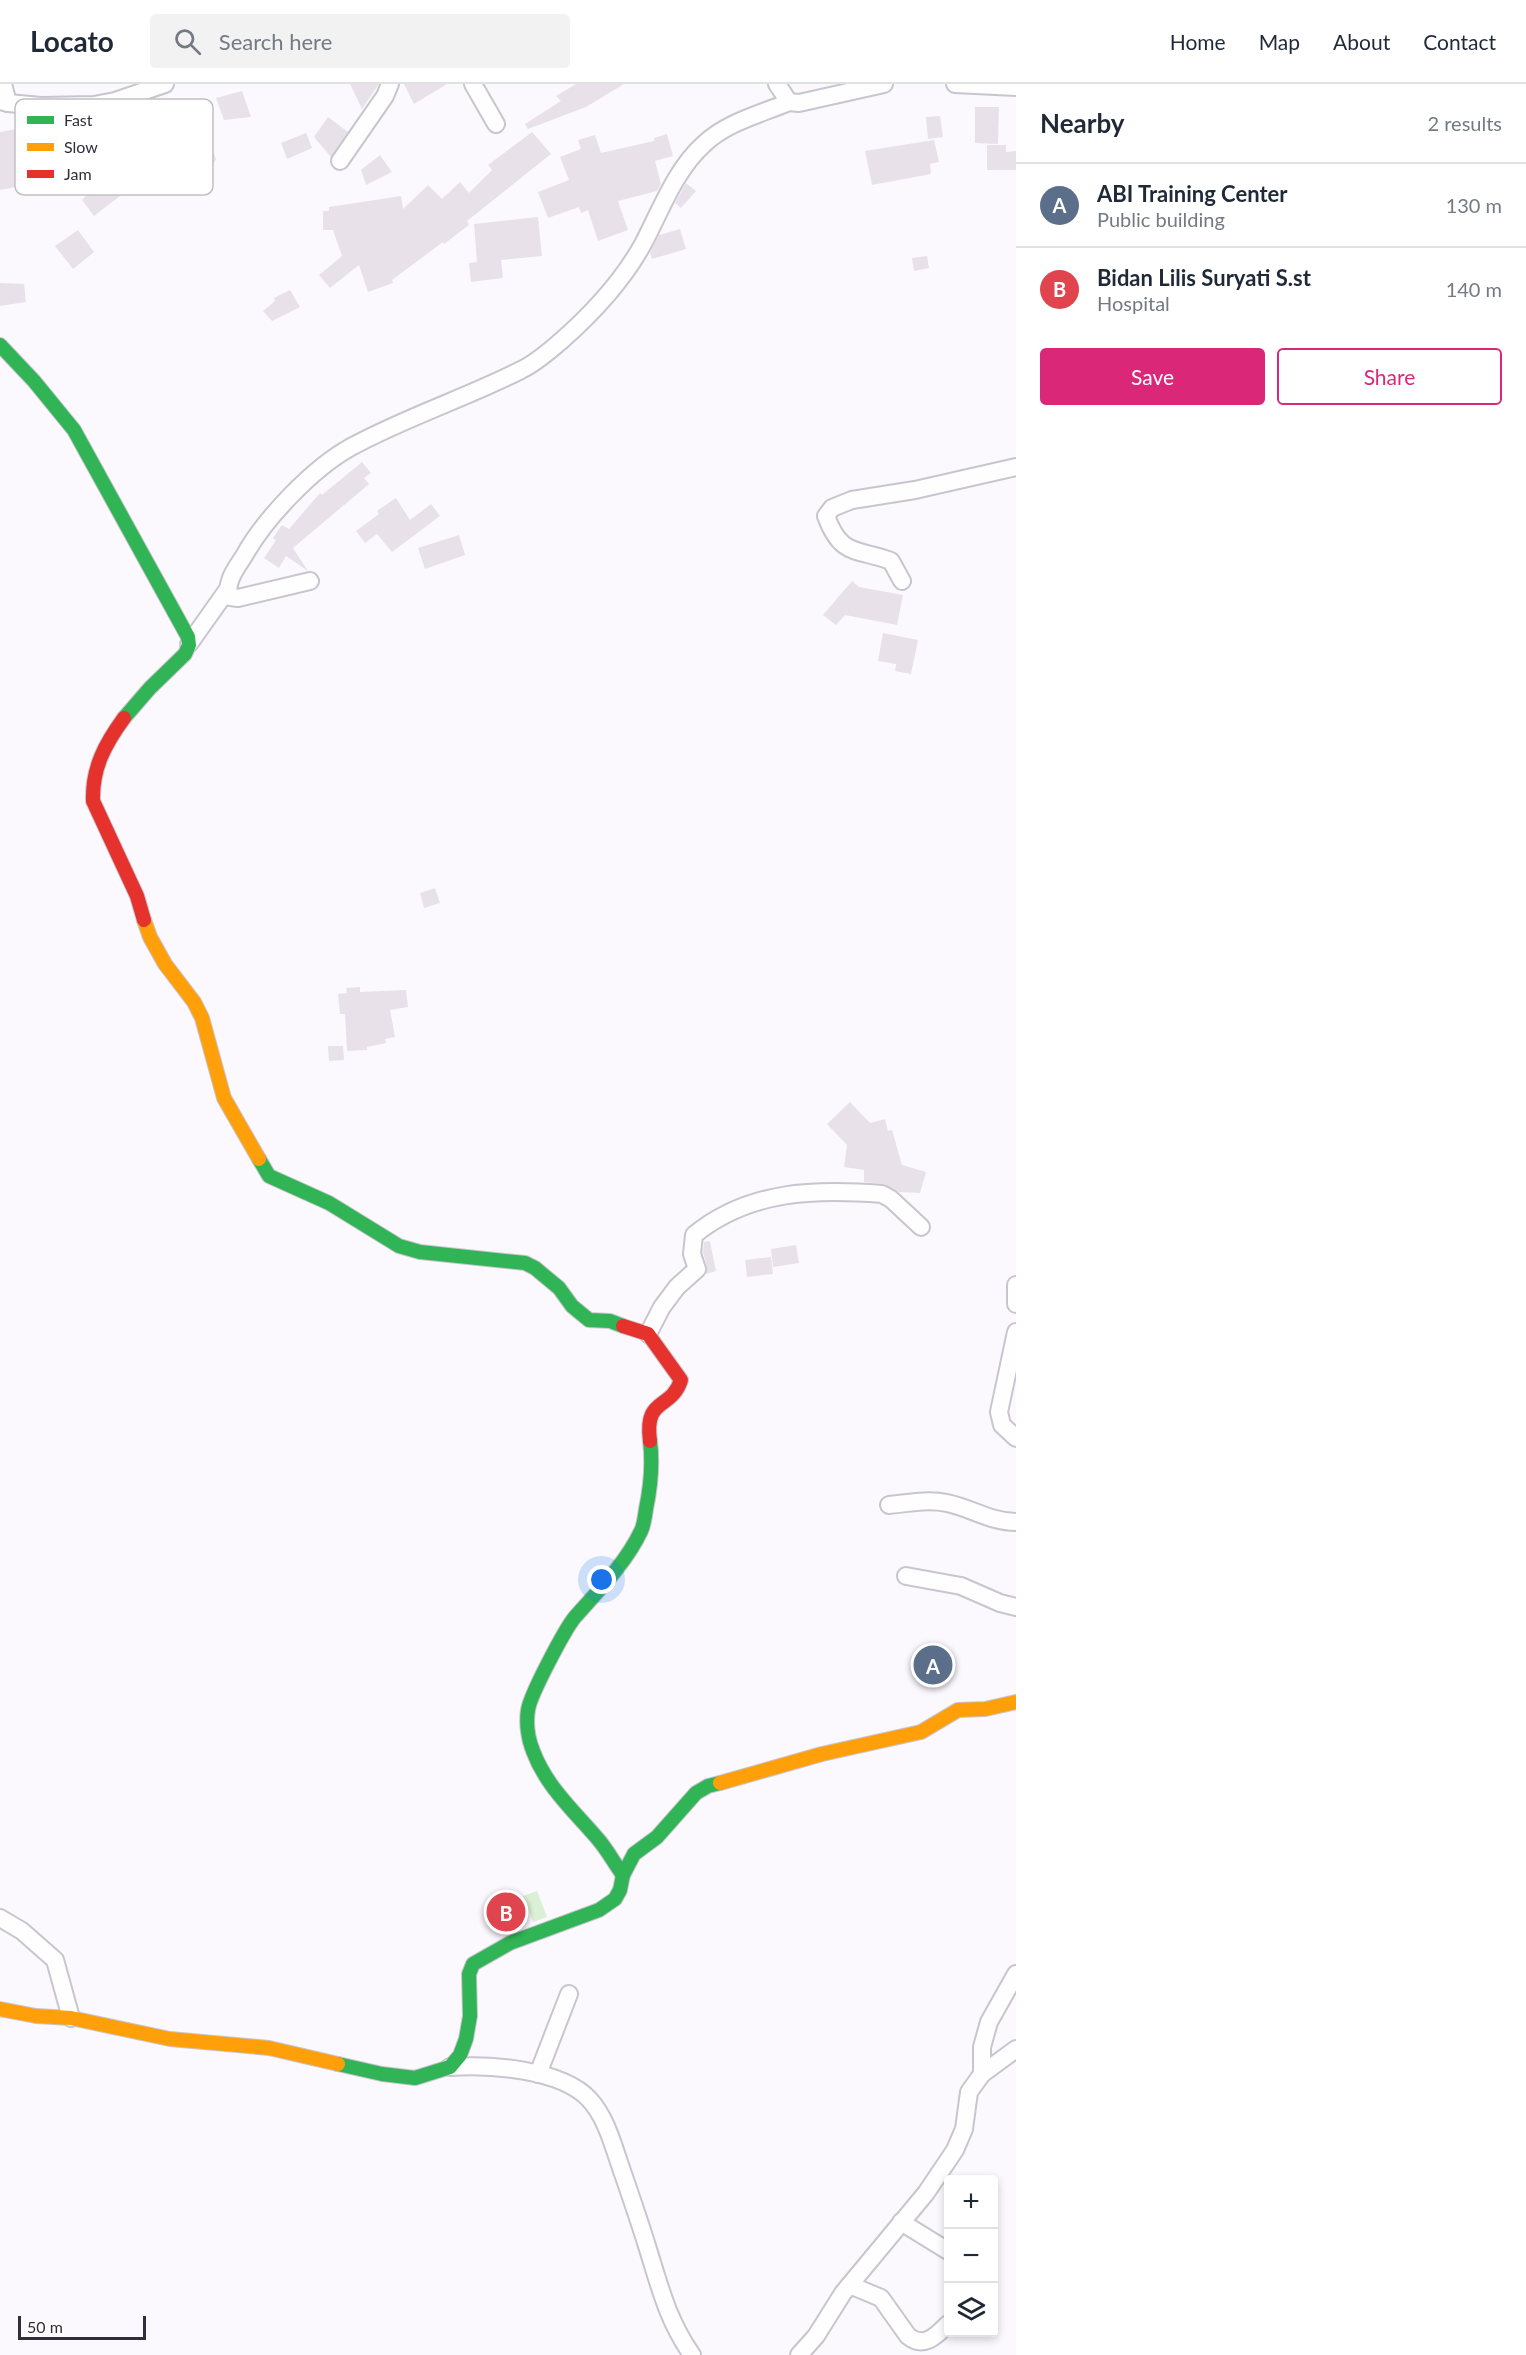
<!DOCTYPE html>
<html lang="en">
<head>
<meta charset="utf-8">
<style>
  :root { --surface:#fff; --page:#f2f2f3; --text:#1f2937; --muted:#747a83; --line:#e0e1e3; --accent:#db2777 }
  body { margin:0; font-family:Lato,sans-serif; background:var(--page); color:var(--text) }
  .controls { position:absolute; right:18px; bottom:18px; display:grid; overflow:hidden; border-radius:6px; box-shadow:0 3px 9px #0003 }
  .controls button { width:54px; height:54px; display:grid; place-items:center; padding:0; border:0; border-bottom:2px solid var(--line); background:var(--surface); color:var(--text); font:30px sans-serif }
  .scale { position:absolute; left:18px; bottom:15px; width:128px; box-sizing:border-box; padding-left:6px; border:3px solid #322d3a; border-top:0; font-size:16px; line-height:21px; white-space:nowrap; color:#322d3a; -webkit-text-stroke:4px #fff; paint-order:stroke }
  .you { position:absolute; left:602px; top:1496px; width:21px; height:21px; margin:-15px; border:4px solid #fff; border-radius:50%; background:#1a73e8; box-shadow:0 0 0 9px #1a73e833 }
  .badge { display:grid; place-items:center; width:39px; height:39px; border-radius:50%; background:var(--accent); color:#fff; font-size:20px; font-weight:700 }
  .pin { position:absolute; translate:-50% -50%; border:3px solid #fff; box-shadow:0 2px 6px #0006 }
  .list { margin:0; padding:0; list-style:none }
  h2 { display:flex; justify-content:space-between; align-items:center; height:78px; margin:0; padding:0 24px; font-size:26px }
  h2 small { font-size:20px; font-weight:400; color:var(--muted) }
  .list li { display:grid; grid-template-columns:39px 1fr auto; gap:18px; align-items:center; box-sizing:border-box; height:84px; padding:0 24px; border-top:2px solid var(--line) }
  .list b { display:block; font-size:22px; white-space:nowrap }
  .list p { margin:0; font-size:20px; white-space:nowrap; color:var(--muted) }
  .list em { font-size:20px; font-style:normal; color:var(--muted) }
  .actions { display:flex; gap:12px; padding:18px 24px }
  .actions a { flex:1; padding:14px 0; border:2px solid var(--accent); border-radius:6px; text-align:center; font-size:21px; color:var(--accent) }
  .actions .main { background:var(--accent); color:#fff }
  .icon { flex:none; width:33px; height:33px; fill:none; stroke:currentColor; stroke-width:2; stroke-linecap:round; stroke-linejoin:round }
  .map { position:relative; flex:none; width:1016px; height:2271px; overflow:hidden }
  header { display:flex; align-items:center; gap:36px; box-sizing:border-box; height:84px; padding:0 30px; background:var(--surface); border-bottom:2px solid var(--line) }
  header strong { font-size:28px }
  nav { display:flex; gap:33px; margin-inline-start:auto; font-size:21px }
  .search { width:420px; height:54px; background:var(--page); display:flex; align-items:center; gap:15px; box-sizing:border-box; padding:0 21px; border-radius:6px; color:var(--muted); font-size:22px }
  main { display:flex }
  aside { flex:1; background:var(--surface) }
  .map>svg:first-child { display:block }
  .green { fill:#dbf0d4 }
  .building { fill:#e8e1e9 }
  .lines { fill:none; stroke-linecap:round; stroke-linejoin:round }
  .street-casing { stroke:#c8c5ce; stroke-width:20 }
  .fast-casing { stroke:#c8c5ce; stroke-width:16 }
  .slow-casing { stroke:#c8c5ce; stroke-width:16 }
  .jam-casing { stroke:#c8c5ce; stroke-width:16 }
  .street { stroke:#fefeff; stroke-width:16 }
  .fast { stroke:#30b455; stroke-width:14 }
  .slow { stroke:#ff9f0a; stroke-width:14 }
  .jam { stroke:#e5322d; stroke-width:14 }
  .key { fill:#fff; stroke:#c2c0c4; stroke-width:1.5 }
  .key-label { font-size:16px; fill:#322d3a }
</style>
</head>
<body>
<header>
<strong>Locato</strong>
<div class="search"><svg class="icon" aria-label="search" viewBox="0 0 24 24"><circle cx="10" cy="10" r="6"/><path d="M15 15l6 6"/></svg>Search here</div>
<nav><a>Home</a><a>Map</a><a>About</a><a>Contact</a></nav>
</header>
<main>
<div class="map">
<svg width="1016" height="2271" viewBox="0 0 1016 2271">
  <rect width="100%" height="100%" fill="#fbf9fe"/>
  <polygon class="green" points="537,1807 547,1833 533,1838 523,1812"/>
  <g class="building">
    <polygon points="350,0 379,0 362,25"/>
    <polygon points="404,0 447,0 414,20"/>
    <polygon points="576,0 624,0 586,23 528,45 525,40 561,17 556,12"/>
    <polygon points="242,7 251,33 224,36 216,14"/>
    <polygon points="975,23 999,23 998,60 975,59"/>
    <polygon points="940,32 943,53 928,55 926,33"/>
    <polygon points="328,33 348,48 331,73 314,53"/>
    <polygon points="16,45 15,84 23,82 16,103 0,106 0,48"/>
    <polygon points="532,48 551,70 467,137 469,141 444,160 443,158 392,196 393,199 368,208 359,181 330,204 319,191 342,172 333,146 323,146 323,127 329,127 329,123 401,112 403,125 428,101 442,115 460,98 469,109 492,86 488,81"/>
    <polygon points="306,49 312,64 287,75 281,59"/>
    <polygon points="667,50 673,72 655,77 661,100 657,107 618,117 628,146 598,157 588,126 581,129 579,123 548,134 538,108 569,96 560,73 581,65 578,56 595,51 601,69 654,57 654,54"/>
    <polygon points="934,56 939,78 930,80 931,90 872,101 865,67"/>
    <polygon points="987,61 1006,61 1006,68 1016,67 1016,86 987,86"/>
    <polygon points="212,64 216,75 209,89 198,73"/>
    <polygon points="380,71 392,88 366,101 361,86"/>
    <polygon points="102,93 120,112 94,132 82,116"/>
    <polygon points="686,99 696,107 681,124 675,119"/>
    <polygon points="538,133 542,172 501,176 503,194 471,198 469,179 477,178 474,140"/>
    <polygon points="680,145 686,165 652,175 650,169 659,151"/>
    <polygon points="78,146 94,168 73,185 55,162"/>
    <polygon points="927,172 929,184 914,187 912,174"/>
    <polygon points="0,199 24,200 26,218 0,222"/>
    <polygon points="290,206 300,223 272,237 263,227 275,217 274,214"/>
    <polygon points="362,378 371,389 364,394 369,400 293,464 308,487 286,472 279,484 264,474 276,456 273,454 282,441 289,445 320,409 322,411"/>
    <polygon points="396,414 410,436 431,420 440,432 392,468 377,450 365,459 356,447 379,430 377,427"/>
    <polygon points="459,451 465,471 425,485 418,464"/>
    <polygon points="852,497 859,503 903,511 897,541 845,531 836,541 823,531"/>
    <polygon points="883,549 918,556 911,590 895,587 896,580 878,577"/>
    <polygon points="435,804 440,819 424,824 420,809"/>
    <polygon points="360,903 360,908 406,906 408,923 390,926 395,953 385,955 386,959 367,963 367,966 347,967 345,930 340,930 338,910 347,909 346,904"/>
    <polygon points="328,962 343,962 344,976 329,977"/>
    <polygon points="850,1018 870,1039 885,1035 888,1047 892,1046 902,1081 926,1088 920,1109 899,1108 883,1100 864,1098 864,1086 844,1083 847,1061 827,1040"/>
    <polygon points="710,1157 716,1187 706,1190 707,1182 703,1169 704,1158"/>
    <polygon points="796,1161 799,1179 773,1183 771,1165"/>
    <polygon points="771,1173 773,1190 747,1193 745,1176"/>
    <polygon points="516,1815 522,1832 518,1834 520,1840 497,1848 489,1824"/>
  </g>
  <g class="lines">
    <defs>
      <g id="street">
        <polyline points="3,0 8,19"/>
        <polyline points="473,0 496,40"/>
        <polyline points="777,0 789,18 799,19 884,0"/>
        <polyline points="955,0 1016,3"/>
        <polyline points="0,17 8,19 41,22 94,21 115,17 165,0"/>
        <polyline points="340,77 385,12 390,0"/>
        <path d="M310,497l-72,17 -8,-1c-6,-14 7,-30 14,-41 21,-38 69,-88 107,-109 55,-30 115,-49 170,-77 15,-7 28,-19 40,-29 33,-29 61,-59 82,-97 18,-34 32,-74 61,-100 23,-22 57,-30 85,-42"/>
        <path d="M902,497l-11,-20c-35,-13 -50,-4 -65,-45l6,-8 20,-8 63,-10 101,-23"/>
        <polyline points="189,560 228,505"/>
        <polyline points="1016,1201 1016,1220"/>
        <polyline points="1016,1248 999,1328 1002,1341 1016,1354"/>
        <path d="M648,1250l14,-27 15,-20 20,-18 -5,-15 2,-19c55,-45 121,-46 188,-41l9,5 30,28"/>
        <path d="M889,1421c19,-2 39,-6 58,-2 24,5 44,19 69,19"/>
        <polyline points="906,1492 961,1502 1000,1519 1016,1523"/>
        <polyline points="0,1834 22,1847 55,1876 71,1934"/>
        <path d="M450,1983c38,-3 111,2 139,32 17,18 24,46 32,69 9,26 18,52 26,78 13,41 20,73 45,109"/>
        <polyline points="538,1990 569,1910"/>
        <polyline points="982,1990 1016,1965"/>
        <polyline points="901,2138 948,2167"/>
        <path d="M850,2201l31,13 27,38c16,13 28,0 40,-12"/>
        <polyline points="799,2271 816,2252 843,2209 926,2109 955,2066 964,2045 969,2008 982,1990 982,1963 989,1938 1016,1890"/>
      </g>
      <g id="fast">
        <polyline points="0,261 34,297 74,346 188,553 189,561 185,570 150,604 124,634"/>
        <polyline points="259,1075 269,1092 329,1119 399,1162 420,1168 525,1179 535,1184 559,1204 572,1222 589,1236 610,1237 623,1242"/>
        <path d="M623,1791c-9,-12 -16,-26 -26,-37 -24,-28 -51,-52 -64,-87 -5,-12 -7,-28 -5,-41 2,-15 37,-81 47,-93 23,-26 51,-54 66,-86 3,-6 4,-15 5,-22 5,-24 7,-44 4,-68"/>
        <polyline points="338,1980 382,1990 415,1994 450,1983 460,1971 466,1955 470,1932 469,1890 473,1880 510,1859 599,1826 615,1815 620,1806 623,1791 634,1770 657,1753 696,1709 708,1702 720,1699"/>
      </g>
      <g id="slow">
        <polyline points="144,836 150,853 165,880 194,918 202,934 224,1014 259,1075"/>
        <polyline points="720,1699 822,1670 921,1648 958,1626 985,1625 1016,1618"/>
        <polyline points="0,1925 36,1932 71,1934 170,1955 269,1964 338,1980"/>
      </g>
      <g id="jam">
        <path d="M124,634c-19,26 -32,50 -31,83l44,95 7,24"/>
        <path d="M623,1242l25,8 33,46c-10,31 -37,16 -31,61"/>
      </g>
    </defs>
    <use href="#street" class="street-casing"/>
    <use href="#fast" class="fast-casing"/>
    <use href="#slow" class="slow-casing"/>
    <use href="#jam" class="jam-casing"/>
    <use href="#street" class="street"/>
    <use href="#fast" class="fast"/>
    <use href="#slow" class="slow"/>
    <use href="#jam" class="jam"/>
  </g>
  <rect x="15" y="15" width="198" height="96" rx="9" class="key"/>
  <rect x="27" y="32" width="27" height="8" fill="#30b455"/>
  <rect x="27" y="59" width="27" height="8" fill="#ff9f0a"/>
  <rect x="27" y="86" width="27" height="8" fill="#e5322d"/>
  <g class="key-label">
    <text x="64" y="42">Fast</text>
    <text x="64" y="69">Slow</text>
    <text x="64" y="96">Jam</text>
  </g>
</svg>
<div class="controls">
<button>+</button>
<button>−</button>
<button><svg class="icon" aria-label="layers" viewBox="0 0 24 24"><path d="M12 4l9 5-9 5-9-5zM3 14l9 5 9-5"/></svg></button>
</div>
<div class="scale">50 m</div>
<div class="you"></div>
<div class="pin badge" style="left:933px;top:1581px;background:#5c6f8a">A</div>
<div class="pin badge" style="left:506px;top:1828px;background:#e0444e">B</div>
</div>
<aside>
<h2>Nearby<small>2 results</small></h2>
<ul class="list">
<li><span class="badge" style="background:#5c6f8a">A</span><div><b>ABI Training Center</b><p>Public building</p></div><em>130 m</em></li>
<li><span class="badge" style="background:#e0444e">B</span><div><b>Bidan Lilis Suryati S.st</b><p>Hospital</p></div><em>140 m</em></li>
</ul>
<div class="actions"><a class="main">Save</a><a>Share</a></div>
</aside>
</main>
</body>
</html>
